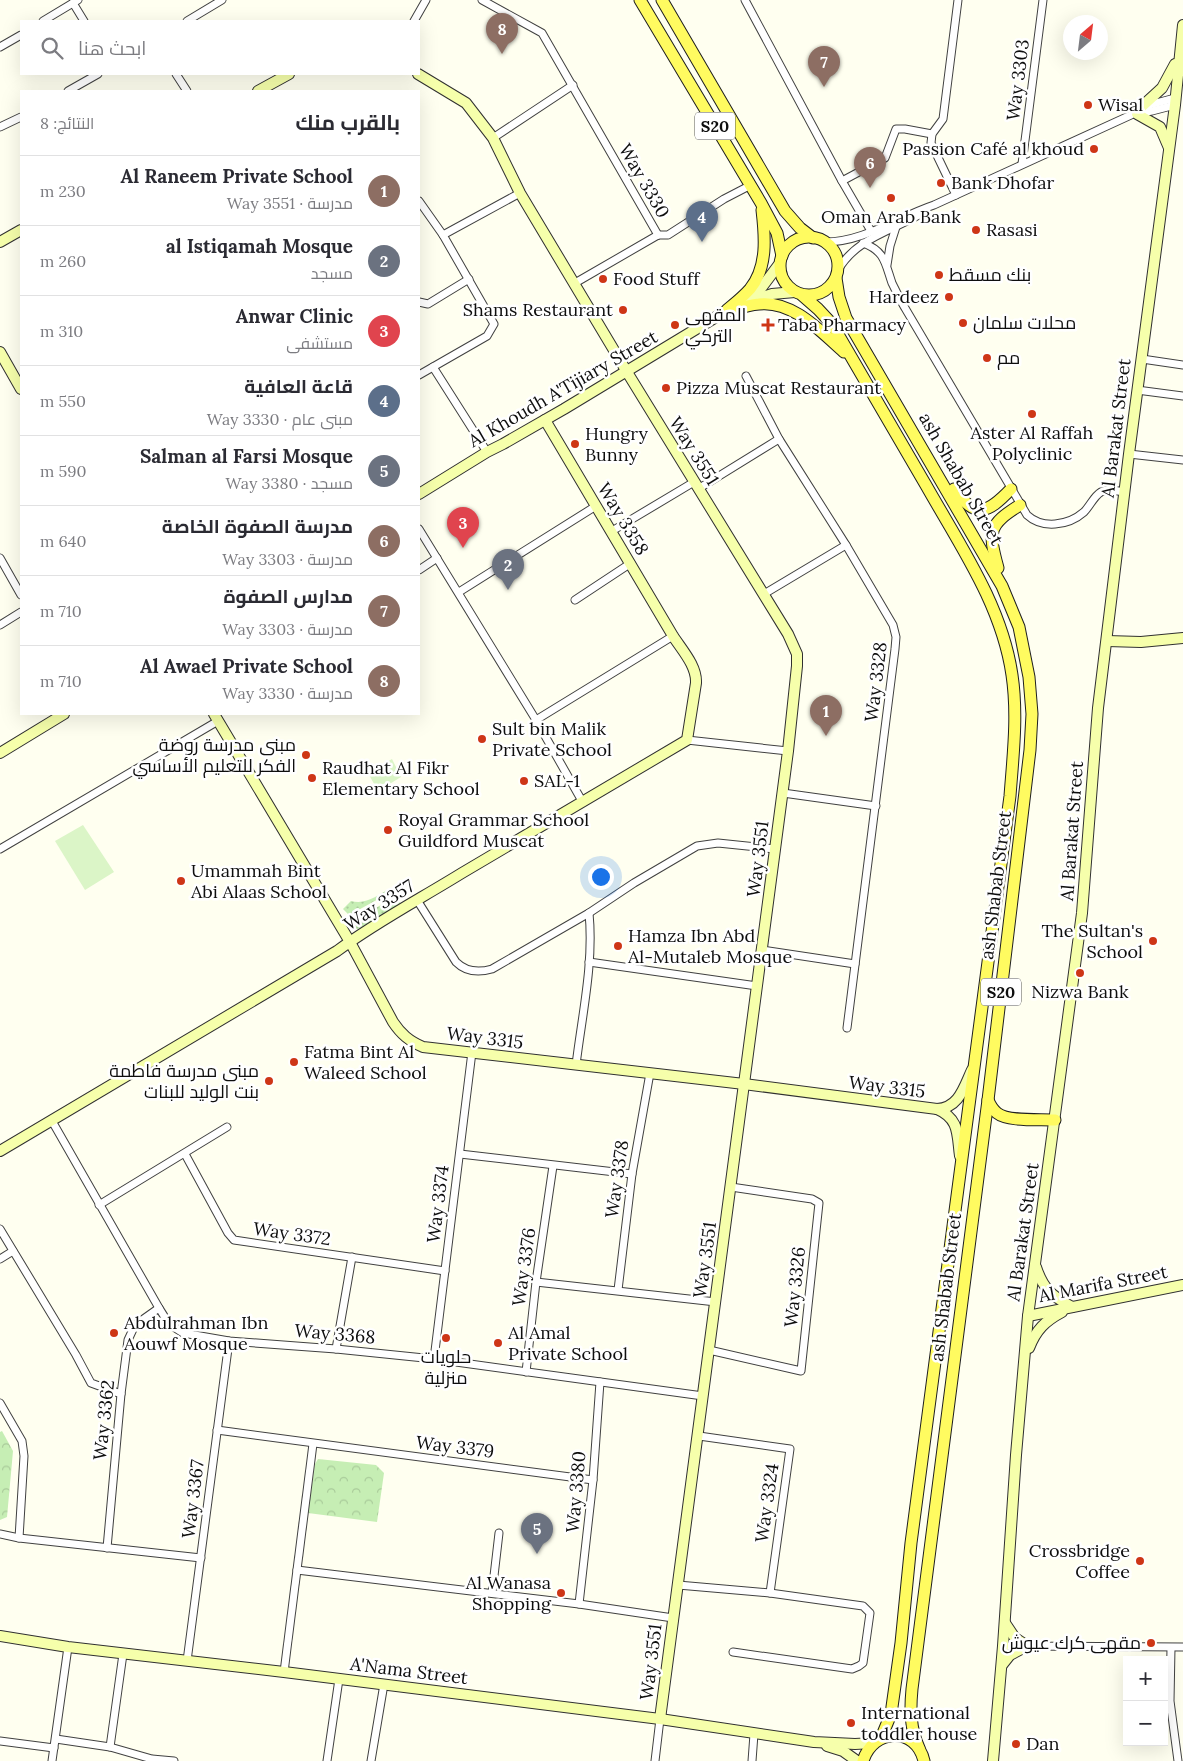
<!DOCTYPE html>
<html lang="ar">
<head>
<meta charset="utf-8">
<style>
  :root { --surface:#fff; --page:#f2f2f3; --text:#2b2b33; --muted:#7c7c81; --line:#e1e1e2; --accent:#ce3616 }
  body { margin:0; font-family:Lora,Cairo,serif; background:var(--page); color:var(--text); direction:rtl }
  .controls { position:absolute; right:15px; bottom:15px; display:grid; overflow:hidden; border-radius:0px; box-shadow:0 5px 20px #0002 }
  .controls button { width:45px; height:45px; display:grid; place-items:center; padding:0; border:0; border-bottom:1px solid var(--line); background:var(--surface); color:var(--text); font:25px sans-serif }
  .compass { position:absolute; left:1063px; top:15px; width:45px; height:45px; border-radius:50%; background:var(--surface); box-shadow:0 5px 20px #0002; rotate:28deg }
  .you { position:absolute; left:600px; top:876px; width:18px; height:18px; margin:-12px; border:4px solid #fff; border-radius:50%; background:#1a73e8; box-shadow:0 0 0 8px #1a73e833 }
  .badge { display:grid; place-items:center; width:32px; height:32px; border-radius:50%; background:var(--accent); color:#fff; font-size:16px; font-weight:700 }
  .pin { position:absolute; translate:-50% -41px; filter:drop-shadow(0 1px 2px #0008) }
  .pin::after { content:''; position:absolute; top:26px; width:18px; height:15px; background:inherit; clip-path:polygon(0 0,100% 0,50% 100%) }
  .list { margin:0; padding:0; list-style:none }
  h2 { display:flex; justify-content:space-between; align-items:center; height:65px; margin:0; padding:0 20px; font-size:21px }
  h2 small { font-size:16px; font-weight:400; color:var(--muted) }
  .list li { display:grid; grid-template-columns:32px 1fr auto; gap:15px; align-items:center; box-sizing:border-box; height:70px; padding:0 20px; border-top:1px solid var(--line) }
  .list b { display:block; font-size:19px; white-space:nowrap }
  .list p { margin:0; font-size:16px; white-space:nowrap; color:var(--muted) }
  .list em { font-size:16px; font-style:normal; color:var(--muted) }
  .icon { flex:none; width:28px; height:28px; fill:none; stroke:currentColor; stroke-width:2; stroke-linecap:round; stroke-linejoin:round }
  .map { position:relative; flex:none; width:1183px; height:1761px; overflow:hidden; direction:ltr }
  .search { position:absolute; background:var(--surface); box-shadow:0 5px 20px #0002; left:20px; top:20px; width:400px; height:55px; display:flex; align-items:center; gap:12px; box-sizing:border-box; padding:0 18px; border-radius:0px; color:var(--muted); font-size:19px }
  .panel { position:absolute; background:var(--surface); box-shadow:0 5px 20px #0002; left:20px; top:90px; width:400px; height:625px; border-radius:0px; direction:rtl }
  .map>svg:first-child { display:block }
  .park { fill:url(#park-crowns) }
  .garden { fill:url(#garden-dots) }
  .pitch { fill:#dbf5c7 }
  .lines { fill:none; stroke-linecap:round; stroke-linejoin:round }
  .street-casing { stroke:#414141; stroke-width:9 }
  .secondary-casing { stroke:#303030; stroke-width:12 }
  .primary-casing { stroke:#1f1f1f; stroke-width:13 }
  .street { stroke:#fff; stroke-width:7 }
  .secondary { stroke:#f6ffab; stroke-width:10 }
  .primary { stroke:#fffb60; stroke-width:11 }
  .poi-dot { fill:#ce3616; stroke:#fff; stroke-width:2 }
  .labels { text-anchor:middle; stroke-width:5; stroke-linejoin:round; paint-order:stroke }
  .shield { fill:#fff; stroke:#565656; stroke-width:1 }
  .shield-label { font-size:16px; font-weight:bold; fill:#0e0e0e }
  .street-label { font-size:18px; fill:#0e0e0e; stroke:#fff }
  .poi-label { font-size:18px; fill:#0e0e0e; stroke:#fff; text-anchor:start }
</style>
</head>
<body>
<div class="map">
<svg width="1183" height="1761" viewBox="0 0 1183 1761">
  <defs>
    <pattern id="park-crowns" width="20" height="18" patternUnits="userSpaceOnUse" patternTransform="scale(1.25)"><rect width="20" height="18" fill="#c6eeb4"/><path d="M2 6a3 3 0 1 1 6 0M12 15a3 3 0 1 1 6 0" fill="none" stroke="#a9cb9a"/></pattern>
    <pattern id="garden-dots" width="8" height="8" patternUnits="userSpaceOnUse" patternTransform="scale(1.25)"><rect width="8" height="8" fill="#c6eeb4"/><path d="M2 2h.1M6 6h.1" fill="none" stroke="#a9cb9a" stroke-width="1.8" stroke-linecap="round"/></pattern>
  </defs>
  <rect width="100%" height="100%" fill="#fffff0"/>
  <g class="park">
    <polygon points="2,1431 13,1451 7,1517 0,1520 0,1432"/>
    <polygon points="318,1459 376,1465 384,1473 377,1522 308,1513 315,1464"/>
  </g>
  <g class="garden">
    <path d="M391,888l2,3 -42,23 -2,1 -6,-6 8,-8c16,4 26,-6 40,-13z"/>
    <polygon points="395,897 401,904 358,929 348,927 341,920 344,917 353,920 358,918"/>
  </g>
  <g class="pitch">
    <polygon points="392,759 401,777 378,791 368,773"/>
    <polygon points="83,825 114,872 85,890 55,841"/>
  </g>
  <g class="lines">
    <defs>
      <g id="street">
        <polyline points="482,0 542,33 658,235"/>
        <polyline points="745,0 842,181 871,231"/>
        <polyline points="73,3 84,21"/>
        <polyline points="43,21 78,0"/>
        <polyline points="187,21 222,0"/>
        <polyline points="414,21 426,0"/>
        <polyline points="0,47 21,35"/>
        <polyline points="176,74 187,91"/>
        <polyline points="68,91 98,74"/>
        <polyline points="1136,114 1152,111 1175,105"/>
        <polyline points="0,127 21,117"/>
        <polyline points="493,138 573,85"/>
        <polyline points="1022,164 1043,0"/>
        <polyline points="842,181 885,158 896,129 905,129 932,134"/>
        <polyline points="956,195 931,143 932,134 943,119 958,0"/>
        <polyline points="419,201 443,235 494,324 487,336 419,375"/>
        <polyline points="443,235 520,193"/>
        <polyline points="658,235 668,235 724,199 751,185"/>
        <path d="M825,242c39,0 73,-25 109,-37l197,-90 18,-10 26,-7"/>
        <path d="M863,243c22,8 22,20 29,40 4,8 8,17 13,25l122,207c15,14 41,11 57,-3 6,-6 10,-16 17,-20 7,-4 16,-1 23,0"/>
        <polyline points="887,265 890,246 896,227"/>
        <path d="M838,270c19,-33 57,-40 88,-59"/>
        <polyline points="575,283 658,235"/>
        <polyline points="419,302 428,304 469,279"/>
        <polyline points="1142,359 1183,365"/>
        <polyline points="433,367 487,452"/>
        <polyline points="746,376 779,439 846,545 893,625 896,637 895,649 847,1028"/>
        <polyline points="1137,390 1183,396"/>
        <polyline points="1129,454 1183,460"/>
        <polyline points="698,489 779,439"/>
        <polyline points="419,529 536,720 582,801"/>
        <polyline points="612,531 694,482"/>
        <polyline points="0,558 21,595"/>
        <polyline points="419,570 437,558"/>
        <polyline points="459,592 596,506"/>
        <polyline points="764,594 846,545"/>
        <polyline points="575,600 631,563"/>
        <polyline points="0,625 21,612"/>
        <polyline points="536,720 673,636"/>
        <polyline points="687,740 788,751"/>
        <polyline points="783,793 876,806"/>
        <polyline points="0,849 218,721"/>
        <path d="M417,900l39,62c10,10 22,11 36,7l97,-56 45,-30 63,-37 21,-3 57,6"/>
        <polyline points="762,950 855,964"/>
        <polyline points="589,962 757,986"/>
        <path d="M576,1065c6,-50 18,-102 13,-152"/>
        <polyline points="52,1121 159,1308 169,1324 183,1333 229,1341 336,1349 434,1359 703,1396"/>
        <polyline points="185,1154 228,1233 234,1240 445,1271"/>
        <polyline points="460,1154 632,1174"/>
        <polyline points="99,1205 227,1127"/>
        <polyline points="0,1229 76,1355 91,1383 121,1394"/>
        <polyline points="0,1259 13,1251"/>
        <polyline points="536,1282 716,1302"/>
        <polyline points="618,1290 632,1174 650,1073"/>
        <polyline points="336,1349 352,1257"/>
        <polyline points="709,1350 801,1371 819,1203 812,1199 731,1187"/>
        <polyline points="434,1359 472,1052"/>
        <polyline points="526,1372 536,1282 553,1166"/>
        <polyline points="0,1403 22,1441 24,1456 19,1538"/>
        <polyline points="217,1430 593,1480"/>
        <polyline points="699,1436 790,1449 770,1593"/>
        <polyline points="0,1534 19,1538 201,1558"/>
        <polyline points="107,1548 121,1394 128,1340 135,1325 159,1308"/>
        <polyline points="297,1570 579,1604 673,1618"/>
        <polyline points="678,1585 770,1593 863,1606 870,1613 863,1663 859,1666 852,1669 733,1652"/>
        <polyline points="492,1593 499,1533"/>
        <polyline points="579,1604 593,1480 600,1382"/>
        <polyline points="1003,1646 1183,1647"/>
        <polyline points="1171,1648 1170,1701 1178,1761"/>
        <polyline points="187,1661 229,1341"/>
        <polyline points="284,1672 313,1444"/>
        <polyline points="56,1739 110,1747 152,1759 174,1761"/>
        <polyline points="0,1741 54,1748"/>
        <polyline points="110,1747 123,1654"/>
        <polyline points="52,1761 68,1647"/>
        <polyline points="327,1761 339,1679"/>
        <polyline points="371,1761 384,1684"/>
        <polyline points="655,1761 660,1719"/>
        <polyline points="752,1761 754,1734"/>
      </g>
      <g id="secondary">
        <polyline points="418,74 466,103 493,138 520,193 627,372 788,634 797,654 797,666 788,751 660,1719"/>
        <polyline points="258,91 289,74"/>
        <polyline points="1137,111 1162,88 1175,64"/>
        <polyline points="1137,114 1160,127 1169,148"/>
        <polyline points="0,242 21,230"/>
        <polyline points="753,300 772,294 795,292"/>
        <polyline points="0,352 21,389"/>
        <polyline points="419,494 487,452 503,444 564,409 759,291 780,263"/>
        <polyline points="1107,641 1141,642 1183,638"/>
        <path d="M214,714l136,228 43,80c8,12 16,19 30,25l321,37 193,25c22,-1 27,-22 35,-39"/>
        <polyline points="0,753 64,714"/>
        <path d="M937,1109c23,10 20,26 23,47"/>
        <path d="M0,1151l337,-200c39,-29 83,-52 125,-78 75,-45 150,-89 225,-133l9,-57c1,-17 -14,-33 -23,-47l-128,-216"/>
        <path d="M1036,1267c7,22 16,29 36,40"/>
        <polyline points="1028,1316 1183,1285"/>
        <path d="M1029,1348c7,-18 16,-27 33,-36"/>
        <polyline points="1005,1623 1015,1638 1027,1646"/>
        <polyline points="0,1636 68,1647 284,1672 660,1719 814,1742 855,1744 873,1743"/>
        <polyline points="1002,1665 1010,1655 1027,1646"/>
        <polyline points="827,1746 843,1751 857,1761"/>
        <polyline points="993,1761 1003,1646 1016,1455 1028,1316 1082,913 1098,708 1129,454 1175,105 1183,25"/>
      </g>
      <g id="primary">
        <polyline points="640,0 761,203 777,233 782,256"/>
        <polyline points="662,0 785,211 800,228 813,238"/>
        <circle cx="809" cy="266" r="29"/>
        <path d="M836,278l3,19 7,21 156,268 17,41 10,50 3,37 -2,36 -42,350 -76,589c-2,21 -2,39 7,59"/>
        <path d="M802,295l16,14 14,15c32,54 63,109 95,163 34,60 75,119 85,188 6,40 1,81 -2,121l-99,747 -10,100 -10,71 -10,24"/>
        <path d="M727,310c7,-6 16,-13 23,-21 18,-22 15,-53 12,-79"/>
        <path d="M725,312c11,-3 22,-7 34,-8 34,-4 62,28 85,48"/>
        <path d="M954,489c22,30 33,25 57,0"/>
        <path d="M998,568c-10,-37 -10,-43 22,-63"/>
        <path d="M988,1100c2,5 4,9 9,13 11,9 43,6 58,7"/>
        <path d="M863,1761c10,-33 53,-35 61,0"/>
      </g>
    </defs>
    <use href="#street" class="street-casing"/>
    <use href="#secondary" class="secondary-casing"/>
    <use href="#primary" class="primary-casing"/>
    <use href="#street" class="street"/>
    <use href="#secondary" class="secondary"/>
    <use href="#primary" class="primary"/>
  </g>
  <g class="poi-dot">
    <circle cx="1088" cy="105" r="5"/>
    <circle cx="1094" cy="149" r="5"/>
    <circle cx="941" cy="183" r="5"/>
    <circle cx="891" cy="198" r="5"/>
    <circle cx="976" cy="230" r="5"/>
    <circle cx="939" cy="275" r="5"/>
    <circle cx="603" cy="279" r="5"/>
    <circle cx="949" cy="297" r="5"/>
    <circle cx="623" cy="310" r="5"/>
    <circle cx="963" cy="323" r="5"/>
    <circle cx="675" cy="325" r="5"/>
    <path d="M765.5 317.5h5v5h5v5h-5v5h-5v-5h-5v-5h5z"/>
    <circle cx="987" cy="358" r="5"/>
    <circle cx="666" cy="388" r="5"/>
    <circle cx="1032" cy="414" r="5"/>
    <circle cx="575" cy="444" r="5"/>
    <circle cx="482" cy="739" r="5"/>
    <circle cx="306" cy="755" r="5"/>
    <circle cx="312" cy="778" r="5"/>
    <circle cx="524" cy="781" r="5"/>
    <circle cx="388" cy="830" r="5"/>
    <circle cx="181" cy="881" r="5"/>
    <circle cx="1153" cy="941" r="5"/>
    <circle cx="618" cy="946" r="5"/>
    <circle cx="1080" cy="973" r="5"/>
    <circle cx="294" cy="1062" r="5"/>
    <circle cx="269" cy="1081" r="5"/>
    <circle cx="114" cy="1333" r="5"/>
    <circle cx="446" cy="1338" r="5"/>
    <circle cx="498" cy="1343" r="5"/>
    <circle cx="1140" cy="1561" r="5"/>
    <circle cx="561" cy="1593" r="5"/>
    <circle cx="1151" cy="1643" r="5"/>
    <circle cx="851" cy="1723" r="5"/>
    <circle cx="1016" cy="1744" r="5"/>
  </g>
  <g class="labels">
    <g class="shield">
      <rect x="695" y="112.5" width="40" height="27" rx="4"/>
      <rect x="981" y="978.5" width="40" height="27" rx="4"/>
    </g>
    <g class="shield-label">
      <text x="715" y="132">S20</text>
      <text x="1001" y="998">S20</text>
    </g>
    <g class="street-label">
      <text transform="translate(1018 80) rotate(-83)" y="6">Way 3303</text>
      <text transform="translate(644 181) rotate(60)" y="6">Way 3330</text>
      <text transform="translate(563 389) rotate(-30)" y="6">Al Khoudh A'Tijiary Street</text>
      <text transform="translate(1116 428) rotate(-83)" y="6">Al Barakat Street</text>
      <text transform="translate(694 451) rotate(58)" y="6">Way 3551</text>
      <text transform="translate(961 479) rotate(60)" y="6">ash Shabab Street</text>
      <text transform="translate(623 519) rotate(59)" y="6">Way 3358</text>
      <text transform="translate(876 682) rotate(-83)" y="6">Way 3328</text>
      <text transform="translate(1072 831) rotate(-86)" y="6">Al Barakat Street</text>
      <text transform="translate(758 859) rotate(-83)" y="6">Way 3551</text>
      <text transform="translate(996 885) rotate(-83)" y="6">ash Shabab Street</text>
      <text transform="translate(379 905) rotate(-32)" y="6">Way 3357</text>
      <text transform="translate(485 1038) rotate(7)" y="6">Way 3315</text>
      <text transform="translate(887 1087) rotate(7)" y="6">Way 3315</text>
      <text transform="translate(617 1179) rotate(-82)" y="6">Way 3378</text>
      <text transform="translate(438 1204) rotate(-83)" y="6">Way 3374</text>
      <text transform="translate(1023 1232) rotate(-82)" y="6">Al Barakat Street</text>
      <text transform="translate(292 1234) rotate(8)" y="6">Way 3372</text>
      <text transform="translate(705 1260) rotate(-82)" y="6">Way 3551</text>
      <text transform="translate(524 1267) rotate(-82)" y="6">Way 3376</text>
      <text transform="translate(1103 1284) rotate(-11)" y="6">Al Marifa Street</text>
      <text transform="translate(795 1287) rotate(-84)" y="6">Way 3326</text>
      <text transform="translate(946 1287) rotate(-83)" y="6">ash Shabab Street</text>
      <text transform="translate(335 1334) rotate(5)" y="6">Way 3368</text>
      <text transform="translate(104 1420) rotate(-84)" y="6">Way 3362</text>
      <text transform="translate(455 1447) rotate(7)" y="6">Way 3379</text>
      <text transform="translate(576 1492) rotate(-85)" y="6">Way 3380</text>
      <text transform="translate(193 1499) rotate(-83)" y="6">Way 3367</text>
      <text transform="translate(767 1503) rotate(-82)" y="6">Way 3324</text>
      <text transform="translate(651 1662) rotate(-83)" y="6">Way 3551</text>
      <text transform="translate(409 1671) rotate(7)" y="6">A'Nama Street</text>
    </g>
    <g class="poi-label">
      <text x="1098" y="111">Wisal</text>
      <text x="1084" y="155" text-anchor="end">Passion Café al khoud</text>
      <text x="951" y="189">Bank Dhofar</text>
      <text x="891" y="223" text-anchor="middle">Oman Arab Bank</text>
      <text x="986" y="236">Rasasi</text>
      <text x="949" y="281">بنك مسقط</text>
      <text x="613" y="285">Food Stuff</text>
      <text x="939" y="303" text-anchor="end">Hardeez</text>
      <text x="613" y="316" text-anchor="end">Shams Restaurant</text>
      <text x="685" y="321">المقهى<tspan x="685" dy="21">التركي</tspan></text>
      <text x="973" y="329">محلات سلمان</text>
      <text x="778" y="331">Taba Pharmacy</text>
      <text x="997" y="364">مم</text>
      <text x="676" y="394">Pizza Muscat Restaurant</text>
      <text x="1032" y="439" text-anchor="middle">Aster Al Raffah<tspan x="1032" dy="21">Polyclinic</tspan></text>
      <text x="585" y="440">Hungry<tspan x="585" dy="21">Bunny</tspan></text>
      <text x="492" y="735">Sult bin Malik<tspan x="492" dy="21">Private School</tspan></text>
      <text x="296" y="751" text-anchor="end">مبنى مدرسة روضة<tspan x="296" dy="21">الفكر للتعليم الأساسي</tspan></text>
      <text x="322" y="774">Raudhat Al Fikr<tspan x="322" dy="21">Elementary School</tspan></text>
      <text x="534" y="787">SAL-1</text>
      <text x="398" y="826">Royal Grammar School<tspan x="398" dy="21">Guildford Muscat</tspan></text>
      <text x="191" y="877">Umammah Bint<tspan x="191" dy="21">Abi Alaas School</tspan></text>
      <text x="1143" y="937" text-anchor="end">The Sultan's<tspan x="1143" dy="21">School</tspan></text>
      <text x="628" y="942">Hamza Ibn Abd<tspan x="628" dy="21">Al-Mutaleb Mosque</tspan></text>
      <text x="1080" y="998" text-anchor="middle">Nizwa Bank</text>
      <text x="304" y="1058">Fatma Bint Al<tspan x="304" dy="21">Waleed School</tspan></text>
      <text x="259" y="1077" text-anchor="end">مبنى مدرسة فاطمة<tspan x="259" dy="21">بنت الوليد للبنات</tspan></text>
      <text x="124" y="1329">Abdulrahman Ibn<tspan x="124" dy="21">Aouwf Mosque</tspan></text>
      <text x="508" y="1339">Al Amal<tspan x="508" dy="21">Private School</tspan></text>
      <text x="446" y="1363" text-anchor="middle">حلويات<tspan x="446" dy="21">منزلية</tspan></text>
      <text x="1130" y="1557" text-anchor="end">Crossbridge<tspan x="1130" dy="21">Coffee</tspan></text>
      <text x="551" y="1589" text-anchor="end">Al Wanasa<tspan x="551" dy="21">Shopping</tspan></text>
      <text x="1141" y="1649" text-anchor="end">مقهى كرك عيوش</text>
      <text x="861" y="1719">International<tspan x="861" dy="21">toddler house</tspan></text>
      <text x="1026" y="1750">Dan</text>
    </g>
  </g>
</svg>
<div class="controls">
<button>+</button>
<button>−</button>
</div>
<svg class="compass" viewBox="-18 -18 36 36"><path d="M0-13l5 13h-10z" fill="#e53935"/><path d="M0 13l5-13h-10z" fill="#7c7c81"/></svg>
<div class="you"></div>
<div class="pin badge" style="left:826px;top:736px;background:#8d6e63">1</div>
<div class="pin badge" style="left:508px;top:590px;background:#6b7280">2</div>
<div class="pin badge" style="left:463px;top:548px;background:#e0444e">3</div>
<div class="pin badge" style="left:702px;top:242px;background:#5c6f8a">4</div>
<div class="pin badge" style="left:537px;top:1554px;background:#6b7280">5</div>
<div class="pin badge" style="left:870px;top:188px;background:#8d6e63">6</div>
<div class="pin badge" style="left:824px;top:87px;background:#8d6e63">7</div>
<div class="pin badge" style="left:502px;top:54px;background:#8d6e63">8</div>
<div class="search"><svg class="icon" aria-label="search" viewBox="0 0 24 24"><circle cx="10" cy="10" r="6"/><path d="M15 15l6 6"/></svg>ابحث هنا</div>
<section class="panel">
<h2>بالقرب منك<small>النتائج: 8</small></h2>
<ul class="list">
<li><span class="badge" style="background:#8d6e63">1</span><div><b>Al Raneem Private School</b><p>مدرسة · Way 3551</p></div><em>230 m</em></li>
<li><span class="badge" style="background:#6b7280">2</span><div><b>al Istiqamah Mosque</b><p>مسجد</p></div><em>260 m</em></li>
<li><span class="badge" style="background:#e0444e">3</span><div><b>Anwar Clinic</b><p>مستشفى</p></div><em>310 m</em></li>
<li><span class="badge" style="background:#5c6f8a">4</span><div><b>قاعة العافية</b><p>مبنى عام · Way 3330</p></div><em>550 m</em></li>
<li><span class="badge" style="background:#6b7280">5</span><div><b>Salman al Farsi Mosque</b><p>مسجد · Way 3380</p></div><em>590 m</em></li>
<li><span class="badge" style="background:#8d6e63">6</span><div><b>مدرسة الصفوة الخاصة</b><p>مدرسة · Way 3303</p></div><em>640 m</em></li>
<li><span class="badge" style="background:#8d6e63">7</span><div><b>مدارس الصفوة</b><p>مدرسة · Way 3303</p></div><em>710 m</em></li>
<li><span class="badge" style="background:#8d6e63">8</span><div><b>Al Awael Private School</b><p>مدرسة · Way 3330</p></div><em>710 m</em></li>
</ul>
</section>
</div>
</body>
</html>
